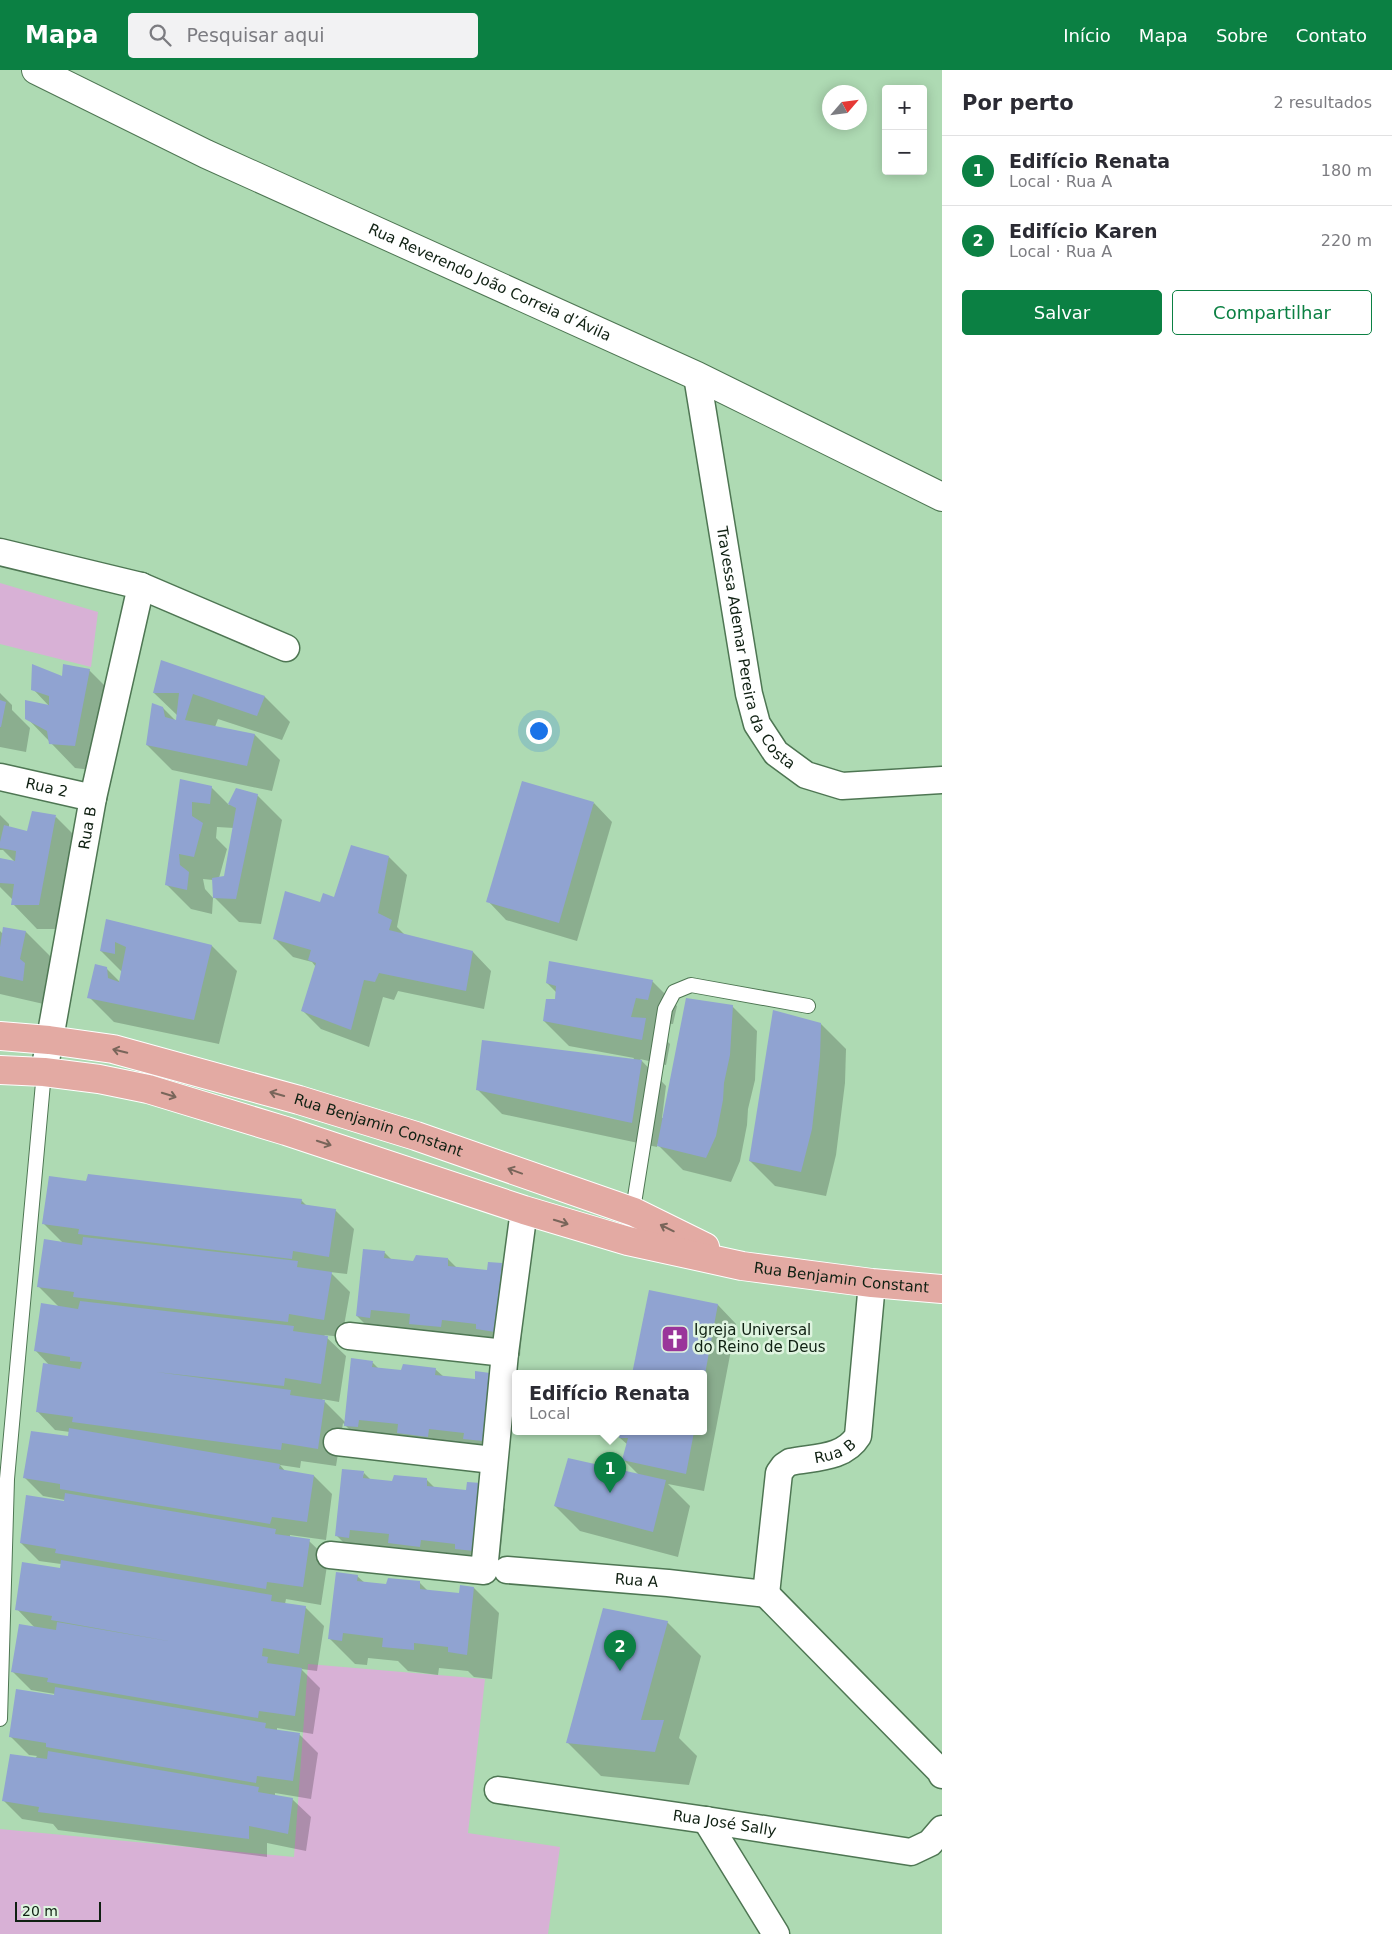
<!DOCTYPE html>
<html lang="pt">
<head>
<meta charset="utf-8">
<style>
  :root { --surface:#fff; --page:#f2f2f3; --text:#2b2b33; --muted:#7c7c81; --line:#e1e1e2; --accent:#0b8043 }
  body { margin:0; font-family:"DejaVu Sans",sans-serif; background:var(--page); color:var(--text) }
  .controls { position:absolute; right:15px; top:15px; display:grid; overflow:hidden; border-radius:5px; box-shadow:0 2px 12px #0003 }
  .controls button { width:45px; height:45px; display:grid; place-items:center; padding:0; border:0; border-bottom:1px solid var(--line); background:var(--surface); color:var(--text); font:25px sans-serif }
  .compass { position:absolute; left:822px; top:15px; width:45px; height:45px; border-radius:50%; background:var(--surface); box-shadow:0 2px 12px #0003; rotate:62deg }
  .scale { position:absolute; left:15px; bottom:12px; width:86px; box-sizing:border-box; padding-left:5px; border:2px solid #0f2012; border-top:0; font-size:14px; line-height:18px; white-space:nowrap; color:#0f2012; -webkit-text-stroke:4px #dff4e0; paint-order:stroke }
  .you { position:absolute; left:538px; top:660px; width:18px; height:18px; margin:-12px; border:4px solid #fff; border-radius:50%; background:#1a73e8; box-shadow:0 0 0 8px #1a73e833 }
  .badge { display:grid; place-items:center; width:32px; height:32px; border-radius:50%; background:var(--accent); color:#fff; font-size:16px; font-weight:700 }
  .pin { position:absolute; translate:-50% -41px; filter:drop-shadow(0 1px 2px #0008) }
  .pin::after { content:''; position:absolute; top:26px; width:18px; height:15px; background:inherit; clip-path:polygon(0 0,100% 0,50% 100%) }
  .popup { position:absolute; left:512px; top:1300px; width:195px; height:65px; box-sizing:border-box; display:grid; place-content:center; border-radius:5px; background:var(--surface); filter:drop-shadow(0 1px 4px #0005); font-size:16px; white-space:nowrap; color:var(--muted) }
  .popup b { font-size:19px; color:var(--text) }
  .popup::after { content:''; position:absolute; left:50%; top:100%; margin-left:-10px; border:10px solid transparent; border-top-color:var(--surface) }
  .list { margin:0; padding:0; list-style:none }
  h2 { display:flex; justify-content:space-between; align-items:center; height:65px; margin:0; padding:0 20px; font-size:21px }
  h2 small { font-size:16px; font-weight:400; color:var(--muted) }
  .list li { display:grid; grid-template-columns:32px 1fr auto; gap:15px; align-items:center; box-sizing:border-box; height:70px; padding:0 20px; border-top:1px solid var(--line) }
  .list b { display:block; font-size:19px; white-space:nowrap }
  .list p { margin:0; font-size:16px; white-space:nowrap; color:var(--muted) }
  .list em { font-size:16px; font-style:normal; color:var(--muted) }
  .actions { display:flex; gap:10px; padding:15px 20px }
  .actions a { flex:1; padding:11px 0; border:1px solid var(--accent); border-radius:5px; text-align:center; font-size:18px; color:var(--accent) }
  .actions .main { background:var(--accent); color:#fff }
  .icon { flex:none; width:28px; height:28px; fill:none; stroke:currentColor; stroke-width:2; stroke-linecap:round; stroke-linejoin:round }
  .map { position:relative; flex:none; width:942px; height:1864px; overflow:hidden }
  header { display:flex; align-items:center; gap:30px; box-sizing:border-box; height:70px; padding:0 25px; background:var(--accent); color:#fff }
  header strong { font-size:24px }
  nav { display:flex; gap:28px; margin-inline-start:auto; font-size:18px }
  .search { width:350px; height:45px; background:var(--page); display:flex; align-items:center; gap:12px; box-sizing:border-box; padding:0 18px; border-radius:5px; color:var(--muted); font-size:19px }
  main { display:flex }
  aside { flex:1; background:var(--surface) }
  .map>svg:first-child { display:block }
  .green { fill:#d8b1d6 }
  .shadow { fill:#0003; fill-rule:evenodd }
  .building { fill:#90a3d1 }
  .lines { fill:none; stroke-linecap:round; stroke-linejoin:round }
  .service-casing { stroke:#4e7653; stroke-width:16 }
  .minor-casing { stroke:#4e7653; stroke-width:29 }
  .tertiary-casing { stroke:#4e7653; stroke-width:30 }
  .primary-casing { stroke:#fff; stroke-width:30 }
  .service { stroke:#fff; stroke-width:14 }
  .minor { stroke:#fff; stroke-width:26 }
  .tertiary { stroke:#fff; stroke-width:28 }
  .primary { stroke:#e3aaa3; stroke-width:28 }
  .oneway { stroke:#79655a }
  .labels { text-anchor:middle; stroke-width:5; stroke-linejoin:round; paint-order:stroke }
  .street-label { font-size:15px; fill:#0f2012; stroke:#dff4e0 }
  .poi-label { font-size:15px; fill:#0f2012; stroke:#dff4e0; text-anchor:start }
</style>
</head>
<body>
<header>
<strong>Mapa</strong>
<div class="search"><svg class="icon" aria-label="search" viewBox="0 0 24 24"><circle cx="10" cy="10" r="6"/><path d="M15 15l6 6"/></svg>Pesquisar aqui</div>
<nav><a>Início</a><a>Mapa</a><a>Sobre</a><a>Contato</a></nav>
</header>
<main>
<div class="map">
<svg width="942" height="1864" viewBox="0 0 942 1864">
  <rect width="100%" height="100%" fill="#aedab3"/>
  <g class="green">
    <polygon points="0,513 98,542 91,597 0,574"/>
    <polygon points="308,1594 485,1609 468,1763 560,1777 548,1864 0,1864 0,1759 294,1787"/>
  </g>
  <g class="shadow">
    <polygon points="162,592 265,627 290,652 282,670 218,649 215,657 255,665 280,690 272,721 172,700 147,675 163,638 177,652 178,646 154,623"/>
    <polygon points="89,600 114,625 100,701 75,698 27,648 50,637 33,619"/>
    <polygon points="0,623 12,635 12,640 30,658 26,682 0,677"/>
    <path d="M181,710l30,7 18,18 7,-16 21,6 25,25 -21,104 -22,-2 -25,-25 -1,-17 -10,-1 2,10 8,9 -1,16 -21,-5 -25,-25zM217,757l17,1 -9,49 -6,1 8,-29 -11,-11z"/>
    <polygon points="594,733 612,752 577,871 506,850 488,831"/>
    <polygon points="0,745 9,754 9,758 28,763 56,747 81,772 63,859 37,859 13,834 13,830 0,817 0,790 15,792 3,780 0,780"/>
    <polygon points="389,787 407,805 397,857 406,866 473,882 491,901 484,939 398,921 394,930 383,927 369,977 321,959 302,940 316,897 312,892 293,887 275,869 321,834 335,829"/>
    <polygon points="107,850 212,876 237,901 219,974 114,952 89,927 106,898 120,912 122,902 101,881"/>
    <polygon points="0,861 3,864 26,862 51,887 45,915 50,920 48,935 0,924"/>
    <polygon points="652,911 677,936 673,954 661,953 658,962 670,974 666,995 640,989 666,1016 662,1048 664,1048 732,936 757,961 755,1010 748,1039 747,1055 740,1091 731,1112 683,1100 657,1074 657,1077 502,1044 477,1019 633,990 634,988 569,976 544,951 556,931 557,923 547,913"/>
    <polygon points="821,954 846,979 845,1013 836,1085 826,1126 775,1116 750,1091"/>
    <polygon points="87,1113 301,1130 307,1136 335,1140 354,1159 347,1204 330,1202 350,1222 342,1267 324,1265 346,1286 339,1332 322,1329 345,1352 372,1292 380,1300 402,1302 435,1299 444,1307 476,1311 489,1304 514,1329 507,1395 370,1380 343,1353 336,1396 301,1391 300,1398 280,1395 286,1402 314,1406 332,1424 326,1470 290,1465 290,1467 309,1471 328,1489 321,1535 286,1529 285,1534 305,1537 324,1556 317,1601 301,1599 320,1618 313,1664 277,1658 277,1661 300,1665 318,1683 311,1729 275,1723 275,1726 292,1729 311,1747 306,1781 267,1773 267,1787 58,1760 53,1754 22,1749 4,1731 37,1686 29,1685 11,1667 55,1627 55,1624 31,1620 13,1602 35,1558 17,1539 61,1499 61,1494 39,1491 21,1473 65,1432 65,1430 43,1426 25,1408 69,1368 70,1362 55,1360 37,1341 50,1296 35,1280 59,1237 38,1216 63,1173 43,1153"/>
    <polygon points="364,1180 385,1183 392,1190 414,1192 448,1189 457,1198 488,1201 501,1194 526,1219 520,1286 382,1271 357,1246"/>
    <polygon points="650,1221 718,1235 736,1254 704,1421 668,1414 690,1436 678,1487 580,1461 555,1436 639,1405 624,1390 628,1375 620,1368 622,1362 704,1362 704,1304 633,1304"/>
    <polygon points="364,1403 371,1410 393,1412 426,1409 435,1418 467,1421 480,1414 505,1439 498,1506 361,1490 336,1465"/>
    <polygon points="357,1506 365,1513 386,1516 420,1513 428,1521 461,1524 474,1518 499,1543 492,1609 474,1607 468,1601 439,1598 438,1605 408,1601 398,1591 368,1588 367,1595 355,1594 330,1569"/>
    <polygon points="667,1552 701,1586 679,1668 697,1686 689,1715 601,1706 567,1672"/>
  </g>
  <g class="building">
    <polygon points="161,590 265,626 257,646 193,624 185,650 255,664 247,696 146,675 152,633 163,637 165,647 176,650 179,623 153,623"/>
    <polygon points="32,594 62,606 63,594 90,599 75,676 49,674 47,661 25,649 25,630 49,635 49,626 31,620"/>
    <polygon points="0,630 6,632 1,657 0,657"/>
    <polygon points="180,709 212,716 210,734 192,732 192,746 203,753 194,787 179,784 180,795 189,802 187,820 165,815"/>
    <polygon points="522,711 594,732 559,853 486,832"/>
    <polygon points="236,718 258,724 236,829 213,828 212,808 224,806 236,738 228,734"/>
    <polygon points="32,741 56,745 39,835 11,835 14,814 0,813 0,788 15,791 16,781 0,778 0,772 4,755 27,761"/>
    <polygon points="351,775 389,786 378,843 392,850 389,860 473,881 466,921 379,903 375,912 364,910 351,960 301,941 316,893 308,890 311,880 273,869 285,821 320,832 323,823 334,827"/>
    <polygon points="106,849 212,875 194,950 87,928 95,894 107,897 108,908 119,912 126,877 115,872 115,884 100,881"/>
    <polygon points="3,857 26,861 20,889 25,893 23,911 0,906 0,877"/>
    <polygon points="549,891 653,910 648,930 636,928 631,947 646,948 642,970 543,951 546,929 555,929 556,916 546,913"/>
    <polygon points="686,928 733,935 730,985 724,1013 723,1030 716,1066 706,1088 657,1076"/>
    <polygon points="773,940 821,953 820,987 812,1059 801,1102 749,1091"/>
    <polygon points="482,970 642,990 632,1053 476,1020"/>
    <polygon points="88,1104 302,1129 301,1134 336,1139 329,1187 293,1181 292,1189 78,1164 79,1159 42,1154 49,1106 86,1111"/>
    <polygon points="83,1167 298,1191 297,1197 332,1202 324,1250 289,1244 288,1252 73,1227 74,1222 37,1217 44,1169 82,1175"/>
    <polygon points="363,1179 385,1181 384,1188 413,1191 416,1185 448,1188 448,1196 487,1200 488,1192 502,1193 495,1262 476,1259 476,1254 442,1250 441,1257 409,1254 410,1244 371,1240 370,1248 356,1246"/>
    <polygon points="649,1220 718,1234 705,1304 632,1304"/>
    <polygon points="80,1231 294,1256 293,1261 328,1266 321,1314 285,1308 284,1316 156,1302 291,1320 290,1325 325,1330 318,1379 282,1373 281,1380 72,1352 73,1347 36,1342 43,1293 80,1299 82,1292 70,1291 70,1287 34,1281 41,1233 78,1239"/>
    <polygon points="351,1288 373,1291 372,1297 401,1300 403,1294 436,1298 435,1305 475,1309 475,1301 490,1303 483,1371 463,1369 464,1363 429,1359 428,1367 397,1363 398,1354 359,1350 358,1357 344,1356"/>
    <polygon points="69,1358 280,1394 279,1399 314,1405 307,1452 272,1447 270,1454 60,1419 60,1414 23,1408 31,1361 68,1366"/>
    <polygon points="620,1362 694,1362 686,1404 622,1390 628,1368 619,1368"/>
    <polygon points="568,1388 666,1410 653,1462 554,1436"/>
    <polygon points="342,1399 364,1401 363,1408 392,1411 394,1405 427,1408 427,1416 466,1420 467,1412 481,1413 474,1481 455,1479 455,1474 421,1470 420,1477 388,1473 389,1464 350,1460 349,1468 335,1466"/>
    <polygon points="65,1423 276,1459 275,1464 310,1469 303,1517 267,1512 266,1519 55,1483 56,1479 20,1473 26,1425 64,1431"/>
    <polygon points="61,1490 272,1525 271,1531 306,1536 299,1584 263,1578 262,1586 268,1587 267,1593 302,1598 295,1646 259,1641 258,1648 47,1612 48,1608 11,1602 19,1554 56,1560 57,1552 174,1572 51,1550 52,1546 15,1540 22,1492 60,1498"/>
    <polygon points="336,1502 358,1505 357,1511 386,1514 388,1508 420,1511 420,1519 459,1523 460,1515 474,1517 467,1585 448,1582 448,1577 414,1573 414,1580 382,1577 383,1568 343,1563 342,1571 328,1569"/>
    <polygon points="603,1538 668,1551 641,1650 664,1650 655,1682 566,1673"/>
    <polygon points="55,1617 266,1653 265,1658 300,1663 293,1711 257,1706 256,1713 46,1677 46,1673 9,1667 16,1619 54,1625"/>
    <polygon points="48,1681 259,1717 258,1722 293,1728 288,1764 249,1756 249,1769 38,1742 39,1737 2,1731 10,1684 47,1689"/>
  </g>
  <g class="lines">
    <defs>
      <g id="service">
        <polyline points="628,1171 665,939 674,922 691,915 808,936"/>
        <polyline points="0,1649 7,1409 44,1002"/>
      </g>
      <g id="minor">
        <path id="s1" d="M697,306l52,318 8,30 19,29 30,22 36,11 100,-6"/>
        <polyline points="0,482 141,516 286,578"/>
        <path id="s2" d="M0,707l93,21"/>
        <path id="s3" d="M44,1002l49,-274 48,-212"/>
        <polyline points="349,1266 505,1283"/>
        <polyline points="337,1372 493,1390"/>
        <polyline points="330,1485 484,1501 505,1283 524,1140"/>
        <path id="s4" d="M507,1500l161,13 98,11"/>
        <path id="s5" d="M766,1524l13,-121 5,-7 6,-4c24,-5 54,-3 68,-26l14,-153"/>
        <polyline points="766,1524 940,1701 942,1705"/>
        <path id="s6" d="M498,1720l208,30 205,32 19,-9 12,-14"/>
        <polyline points="706,1750 776,1864"/>
      </g>
      <g id="tertiary">
        <path id="s7" d="M36,0l170,84 491,222 245,121"/>
      </g>
      <g id="primary">
        <path id="s8" d="M0,966l49,4 64,9 186,51 117,36 218,76 71,35"/>
        <path id="s9" d="M0,1000l44,2 55,7 49,10 138,42 238,79 104,31 114,25 130,17 70,6"/>
      </g>
    </defs>
    <use href="#service" class="service-casing"/>
    <use href="#minor" class="minor-casing"/>
    <use href="#tertiary" class="tertiary-casing"/>
    <use href="#primary" class="primary-casing"/>
    <use href="#service" class="service"/>
    <use href="#minor" class="minor"/>
    <use href="#tertiary" class="tertiary"/>
    <use href="#primary" class="primary"/>
  </g>
  <defs><path id="oneway-shaft" d="M-6 0H5M1.5-3L5.5 0L1.5 3" fill="none" stroke-width="1.6" stroke-linecap="round" stroke-linejoin="round" transform="scale(1.25)"/></defs>
  <g class="oneway">
    <use href="#oneway-shaft" transform="translate(120 981) rotate(-166)"/>
    <use href="#oneway-shaft" transform="translate(277 1024) rotate(-164)"/>
    <use href="#oneway-shaft" transform="translate(169 1025) rotate(17)"/>
    <use href="#oneway-shaft" transform="translate(324 1073) rotate(18)"/>
    <use href="#oneway-shaft" transform="translate(515 1101) rotate(-160)"/>
    <use href="#oneway-shaft" transform="translate(561 1152) rotate(17)"/>
    <use href="#oneway-shaft" transform="translate(667 1158) rotate(-154)"/>
  </g>
  <defs>
    <symbol id="church-square" viewBox="-11 -11 22 22"><rect x="-9" y="-9" width="18" height="18" rx="4" fill="#9a359a" stroke="#dff4e0"/><path d="M-1.2-6h2.4v3.5h3.3v2.4h-3.3V6h-2.4V-.1h-3.3v-2.4h3.3Z" fill="#fff"/></symbol>
  </defs>
  <g fill-rule="evenodd">
    <use href="#church-square" x="659" y="1253" width="32" height="32"/>
  </g>
  <g class="labels">
    <g class="street-label">
      <text dy="5" stroke="none"><textPath href="#s7" startOffset="501">Rua Reverendo João Correia d’Ávila</textPath></text>
      <text dy="5" stroke="none"><textPath href="#s1" startOffset="281">Travessa Ademar Pereira da Costa</textPath></text>
      <text dy="5" stroke="none"><textPath href="#s2" startOffset="48">Rua 2</textPath></text>
      <text dy="5" stroke="none"><textPath href="#s3" startOffset="248">Rua B</textPath></text>
      <text dy="5" stroke="none"><textPath href="#s8" startOffset="390">Rua Benjamin Constant</textPath></text>
      <text dy="5" stroke="none"><textPath href="#s9" startOffset="870">Rua Benjamin Constant</textPath></text>
      <text dy="5" stroke="none"><textPath href="#s5" startOffset="184">Rua B</textPath></text>
      <text dy="5" stroke="none"><textPath href="#s4" startOffset="130">Rua A</textPath></text>
      <text dy="5" stroke="none"><textPath href="#s6" startOffset="229">Rua José Sally</textPath></text>
    </g>
    <g class="poi-label">
      <text x="694" y="1265">Igreja Universal<tspan x="694" dy="17">do Reino de Deus</tspan></text>
    </g>
  </g>
</svg>
<div class="controls">
<button>+</button>
<button>−</button>
</div>
<svg class="compass" viewBox="-18 -18 36 36"><path d="M0-13l5 13h-10z" fill="#e53935"/><path d="M0 13l5-13h-10z" fill="#7c7c81"/></svg>
<div class="scale">20 m</div>
<div class="you"></div>
<div class="pin badge" style="left:610px;top:1423px">1</div>
<div class="popup"><b>Edifício Renata</b>Local</div>
<div class="pin badge" style="left:620px;top:1601px">2</div>
</div>
<aside>
<h2>Por perto<small>2 resultados</small></h2>
<ul class="list">
<li><span class="badge">1</span><div><b>Edifício Renata</b><p>Local · Rua A</p></div><em>180 m</em></li>
<li><span class="badge">2</span><div><b>Edifício Karen</b><p>Local · Rua A</p></div><em>220 m</em></li>
</ul>
<div class="actions"><a class="main">Salvar</a><a>Compartilhar</a></div>
</aside>
</main>
</body>
</html>
